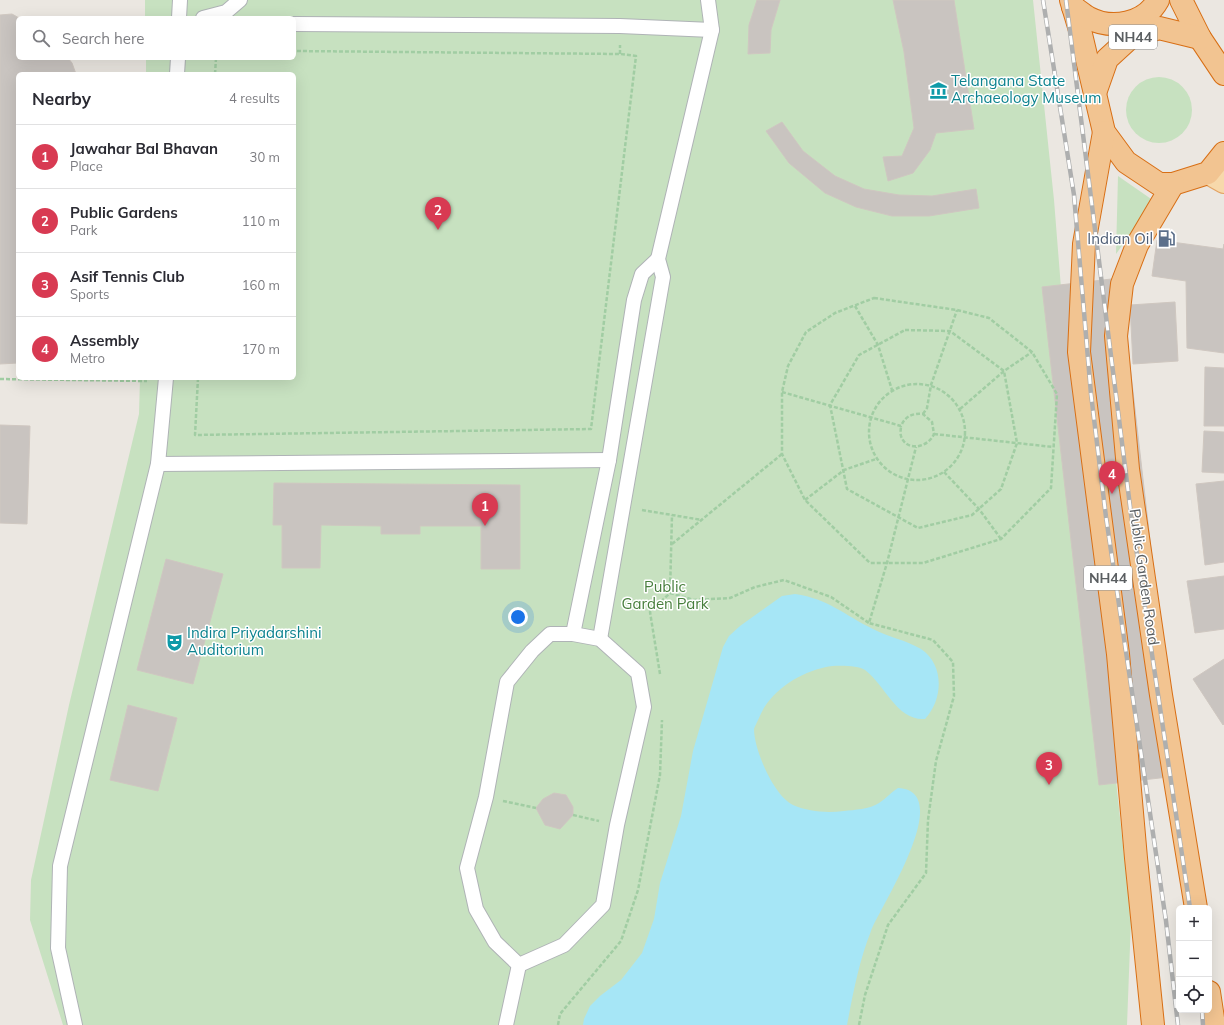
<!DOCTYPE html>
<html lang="en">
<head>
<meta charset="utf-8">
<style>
  :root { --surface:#fff; --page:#f2f2f3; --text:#2b2b33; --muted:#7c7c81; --line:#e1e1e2; --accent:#d83a52 }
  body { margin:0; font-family:Mulish,sans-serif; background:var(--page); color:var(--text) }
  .controls { position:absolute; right:12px; bottom:12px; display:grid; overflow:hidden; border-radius:6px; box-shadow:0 4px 16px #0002 }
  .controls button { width:36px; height:36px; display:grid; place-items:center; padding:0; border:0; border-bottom:1px solid var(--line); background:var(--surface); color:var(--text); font:20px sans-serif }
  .you { position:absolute; left:518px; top:617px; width:14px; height:14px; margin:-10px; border:3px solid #fff; border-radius:50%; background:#1a73e8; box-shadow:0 0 0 6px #1a73e833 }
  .badge { display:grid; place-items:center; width:26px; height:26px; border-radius:50%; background:var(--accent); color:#fff; font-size:13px; font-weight:700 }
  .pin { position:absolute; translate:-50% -33px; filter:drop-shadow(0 1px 2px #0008) }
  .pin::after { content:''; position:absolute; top:21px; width:14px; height:12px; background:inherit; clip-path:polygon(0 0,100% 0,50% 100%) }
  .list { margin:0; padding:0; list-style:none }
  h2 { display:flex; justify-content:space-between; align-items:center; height:52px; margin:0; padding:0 16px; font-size:17px }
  h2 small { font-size:13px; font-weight:400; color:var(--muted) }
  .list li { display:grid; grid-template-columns:26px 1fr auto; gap:12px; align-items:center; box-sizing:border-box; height:64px; padding:0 16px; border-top:1px solid var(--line) }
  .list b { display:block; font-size:15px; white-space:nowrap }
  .list p { margin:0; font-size:13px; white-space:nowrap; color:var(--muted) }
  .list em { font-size:13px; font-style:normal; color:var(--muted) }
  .icon { flex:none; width:22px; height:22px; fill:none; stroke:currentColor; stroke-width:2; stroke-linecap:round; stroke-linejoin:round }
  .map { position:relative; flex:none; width:1224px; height:1025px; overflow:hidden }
  .search { position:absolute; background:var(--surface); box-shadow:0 4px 16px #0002; left:16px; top:16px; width:280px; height:44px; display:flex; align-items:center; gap:10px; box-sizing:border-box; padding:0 14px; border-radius:6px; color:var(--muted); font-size:15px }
  .panel { position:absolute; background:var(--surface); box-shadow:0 4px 16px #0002; left:16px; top:72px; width:280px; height:308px; border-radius:6px }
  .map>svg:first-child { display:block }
  .green { fill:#c7e1c0 }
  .water { fill:#a6e6f6 }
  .building { fill:#c9c4c0; stroke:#cfc7c0 }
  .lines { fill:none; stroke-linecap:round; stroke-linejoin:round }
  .lane-casing { stroke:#afb3b6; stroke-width:16 }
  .primary-casing { stroke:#e3a262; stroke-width:24 }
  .highway-casing { stroke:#d86f15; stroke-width:24 }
  .path { stroke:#a1cda3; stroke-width:2.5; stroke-dasharray:4 2; stroke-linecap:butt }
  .lane { stroke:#fff; stroke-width:14 }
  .primary { stroke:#f7d9ab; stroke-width:22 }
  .highway { stroke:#f2c491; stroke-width:22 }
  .rail-casing { stroke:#aeafaf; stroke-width:4.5 }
  .rail { stroke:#fff; stroke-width:3; stroke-dasharray:9; stroke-linecap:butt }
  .labels { text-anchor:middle; stroke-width:3; stroke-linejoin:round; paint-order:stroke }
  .shield { fill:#fff; stroke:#8c8e90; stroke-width:1 }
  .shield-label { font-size:14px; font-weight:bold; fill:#5a5e61 }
  .culture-label { font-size:15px; fill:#0d838f; stroke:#fff; text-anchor:start }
  .service-label { font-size:15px; fill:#4e5e75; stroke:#fff; text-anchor:end }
  .street-label { font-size:15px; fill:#5a5e61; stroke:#fff }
  .park-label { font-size:15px; fill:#477e3c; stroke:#fff }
</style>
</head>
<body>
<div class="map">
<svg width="1224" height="1025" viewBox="0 0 1224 1025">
  <rect width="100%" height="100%" fill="#ebe7e1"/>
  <g class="green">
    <polygon points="145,0 1033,0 1054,200 1063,313 1098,613 1131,920 1127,1025 63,1025 30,920 31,880 69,705 139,414 140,378 294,378 294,74 146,74 146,58 294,58 294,18 145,18"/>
    <circle cx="1159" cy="110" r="33"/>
    <polygon points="1118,176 1154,201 1116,254"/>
  </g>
  <path class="water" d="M795,594c34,5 49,21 78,35 15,8 33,11 48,20 24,16 22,51 4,70 -28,2 -40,-34 -60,-49 -7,-5 -31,-5 -39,-3 -28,6 -57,25 -67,51 -2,4 -4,8 -5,11 0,21 20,67 39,76 16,7 34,8 51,6 10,-1 26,-2 35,-8 7,-4 12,-11 19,-15 59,3 -18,119 -27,143 -12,30 -18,63 -24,94h-264l1,-6 6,-13 10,-10 21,-16 21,-27 12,-34 6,-36 21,-67 12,-65 30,-104 6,-11 11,-10 42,-30z"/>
  <g class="building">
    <polygon points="757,0 780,0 771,30 770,53 748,54 749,25"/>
    <polygon points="893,0 954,0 974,129 936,133 930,150 913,173 888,181 883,157 902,156 914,128 904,52"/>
    <polygon points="12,14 19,18 18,58 68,58 72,63 76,74 18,74 18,363 0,364 0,15"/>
    <polygon points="782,122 803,151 835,176 864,189 899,195 932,196 976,189 979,208 929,216 892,216 856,207 825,193 789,163 766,131"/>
    <polygon points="1157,240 1223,249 1224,244 1224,353 1187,348 1186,281 1152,276"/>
    <polygon points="1120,278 1177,776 1099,785 1042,287"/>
    <polygon points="1175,302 1178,361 1133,364 1130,305"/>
    <polygon points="1205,367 1224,368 1224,426 1204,426"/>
    <polygon points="0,425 30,426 27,524 0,523"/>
    <polygon points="1204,431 1224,432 1224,473 1202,472"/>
    <polygon points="1224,481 1224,562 1205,565 1196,484"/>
    <polygon points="274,483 520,485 520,569 481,569 481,526 420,526 420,534 381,534 381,526 321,525 320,568 282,568 282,525 273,525"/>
    <polygon points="166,559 223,574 193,684 137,670"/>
    <polygon points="1224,576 1224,629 1195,633 1187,581"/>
    <polygon points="1224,659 1224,724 1223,725 1193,679"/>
    <polygon points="128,705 177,718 158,791 110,780"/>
    <polygon points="554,793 566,795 573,807 573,815 560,829 545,825 536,808 543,799"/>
  </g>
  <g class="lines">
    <defs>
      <g id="lane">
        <polyline points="179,18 180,0"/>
        <polyline points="203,18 226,12 240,0"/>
        <polyline points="294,24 620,26 712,30"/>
        <polyline points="177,74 178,58"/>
        <polyline points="158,464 609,460"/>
        <polygon points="550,634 573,634 600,639 638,673 644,707 617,825 603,905 564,945 519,965 495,942 476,909 467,868 486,797 507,682 532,651"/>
        <polyline points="573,634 609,460 634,300 642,274 658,259"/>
        <polyline points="600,639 663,277 658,259 712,30 708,0"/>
        <polyline points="75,1025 58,948 60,866 158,464 166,378"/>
        <polyline points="506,1025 519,965"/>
      </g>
      <polyline id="primary" points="1208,173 1224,182"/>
      <g id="highway">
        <polyline points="1071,0 1080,30 1104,132 1126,162 1159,184 1173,184 1208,173 1224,153"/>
        <polyline points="1181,0 1200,38 1224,74"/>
        <path d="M1073,7c5,3 10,8 16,11 23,12 56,6 69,-18"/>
        <polyline points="1095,93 1107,59 1131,37 1159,28 1200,38"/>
        <polyline points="1104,132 1084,244 1079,352 1118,654 1136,858 1153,1025"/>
        <polyline points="1173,184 1137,245 1122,284 1116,336 1128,469 1161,695 1196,908"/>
        <polyline points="1209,992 1214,1025"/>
      </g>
    </defs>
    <use href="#lane" class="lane-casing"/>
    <use href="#primary" class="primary-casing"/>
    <use href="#highway" class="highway-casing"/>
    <g class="path">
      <polyline points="620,54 620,45"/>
      <polyline points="215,74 216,58"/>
      <polygon points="874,298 957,310 989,318 1032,352 1057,394 1051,488 1001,539 923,563 870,563 805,500 782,454 782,392 788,366 806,332 835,313"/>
      <polyline points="855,306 878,345 892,390"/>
      <polygon points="905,330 950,331 1004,371 1017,443 1001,489 972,515 918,528 847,489 830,405 859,355"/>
      <polyline points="198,378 195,435 591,429 636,56 620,54 294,51"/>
      <polyline points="0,379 147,381"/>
      <circle cx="917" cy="432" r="48"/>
      <path d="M782,392l119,34c4,-10 12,-13 22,-12l9,8 2,12c-6,14 -28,18 -33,2 -1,-3 0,-8 0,-10"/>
      <polyline points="960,409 1004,371 1032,352"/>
      <polyline points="923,414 927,408 931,385 957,310"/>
      <polyline points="934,434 1053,447"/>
      <polyline points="944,472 979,509 1001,539"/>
      <polyline points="805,500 844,470 876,459"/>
      <polyline points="642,510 702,520"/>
      <polyline points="672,544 782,454"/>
      <polyline points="670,593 694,600 730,598 755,587 784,580 831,597 869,623"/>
      <polyline points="660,674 650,612 670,593 672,515"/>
      <polyline points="503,801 536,808"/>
      <polyline points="573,815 599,821"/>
      <polyline points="558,1025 560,1014 621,941 638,890 660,775 662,720"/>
      <polyline points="859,1025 865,995 888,925 926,873 928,820 936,761 954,696 953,662 933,640 869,623 887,563 916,447"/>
    </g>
    <use href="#lane" class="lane"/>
    <use href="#primary" class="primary"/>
    <use href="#highway" class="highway"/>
    <defs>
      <g id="rail">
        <polyline points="1043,0 1074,195 1091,394 1106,517 1166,921 1178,1025"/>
        <polyline points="1066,0 1131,514 1190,908"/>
        <polyline points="1202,1010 1203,1025"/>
      </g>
    </defs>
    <use href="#rail" class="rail-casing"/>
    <use href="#rail" class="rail"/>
  </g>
  <defs>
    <symbol id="museum-bare" viewBox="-9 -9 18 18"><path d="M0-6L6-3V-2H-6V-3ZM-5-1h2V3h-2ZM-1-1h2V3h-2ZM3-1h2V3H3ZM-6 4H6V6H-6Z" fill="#0f9aa8" stroke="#fff" stroke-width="2.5" paint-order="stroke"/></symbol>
    <symbol id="fuel-bare" viewBox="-9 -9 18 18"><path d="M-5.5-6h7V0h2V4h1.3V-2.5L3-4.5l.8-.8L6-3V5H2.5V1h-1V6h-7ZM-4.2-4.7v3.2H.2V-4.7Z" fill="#5c6f8a" stroke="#fff" stroke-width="2.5" paint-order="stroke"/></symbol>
    <symbol id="theatre-bare" viewBox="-9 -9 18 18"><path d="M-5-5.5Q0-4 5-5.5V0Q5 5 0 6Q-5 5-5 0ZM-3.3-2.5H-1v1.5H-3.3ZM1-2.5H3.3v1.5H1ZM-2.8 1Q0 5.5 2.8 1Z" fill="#0f9aa8" stroke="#fff" stroke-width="2.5" paint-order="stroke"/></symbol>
  </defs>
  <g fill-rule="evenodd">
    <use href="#museum-bare" x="926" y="78" width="25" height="25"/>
    <use href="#fuel-bare" x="1154" y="226" width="25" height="25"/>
    <use href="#theatre-bare" x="162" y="630" width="25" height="25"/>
  </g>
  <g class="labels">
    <g class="shield">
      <rect x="1109" y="25" width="48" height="24" rx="3"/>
      <rect x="1084" y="566" width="48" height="24" rx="3"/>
    </g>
    <g class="shield-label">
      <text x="1133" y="42">NH44</text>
      <text x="1108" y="583">NH44</text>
    </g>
    <g class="culture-label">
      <text x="951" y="86">Telangana State<tspan x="951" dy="17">Archaeology Museum</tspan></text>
      <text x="187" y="638">Indira Priyadarshini<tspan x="187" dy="17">Auditorium</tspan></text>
    </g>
    <g class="service-label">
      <text x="1153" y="244">Indian Oil</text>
    </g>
    <g class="street-label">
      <text transform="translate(1144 577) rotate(82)" y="5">Public Garden Road</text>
    </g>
    <g class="park-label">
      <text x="665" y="592">Public<tspan x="665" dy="17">Garden Park</tspan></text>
    </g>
  </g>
</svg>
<div class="controls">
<button>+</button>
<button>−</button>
<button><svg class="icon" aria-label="locate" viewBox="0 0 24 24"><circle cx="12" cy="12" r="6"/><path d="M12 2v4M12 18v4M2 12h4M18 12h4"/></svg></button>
</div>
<div class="you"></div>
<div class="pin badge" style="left:485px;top:526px">1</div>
<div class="pin badge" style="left:438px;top:230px">2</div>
<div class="pin badge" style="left:1049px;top:785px">3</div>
<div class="pin badge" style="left:1112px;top:494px">4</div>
<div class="search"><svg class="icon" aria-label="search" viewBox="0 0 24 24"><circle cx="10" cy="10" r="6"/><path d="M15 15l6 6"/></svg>Search here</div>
<section class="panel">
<h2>Nearby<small>4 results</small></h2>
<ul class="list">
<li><span class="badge">1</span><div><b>Jawahar Bal Bhavan</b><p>Place</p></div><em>30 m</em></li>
<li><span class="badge">2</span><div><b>Public Gardens</b><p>Park</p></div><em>110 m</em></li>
<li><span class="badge">3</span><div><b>Asif Tennis Club</b><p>Sports</p></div><em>160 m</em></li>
<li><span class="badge">4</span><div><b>Assembly</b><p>Metro</p></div><em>170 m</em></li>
</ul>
</section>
</div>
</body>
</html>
